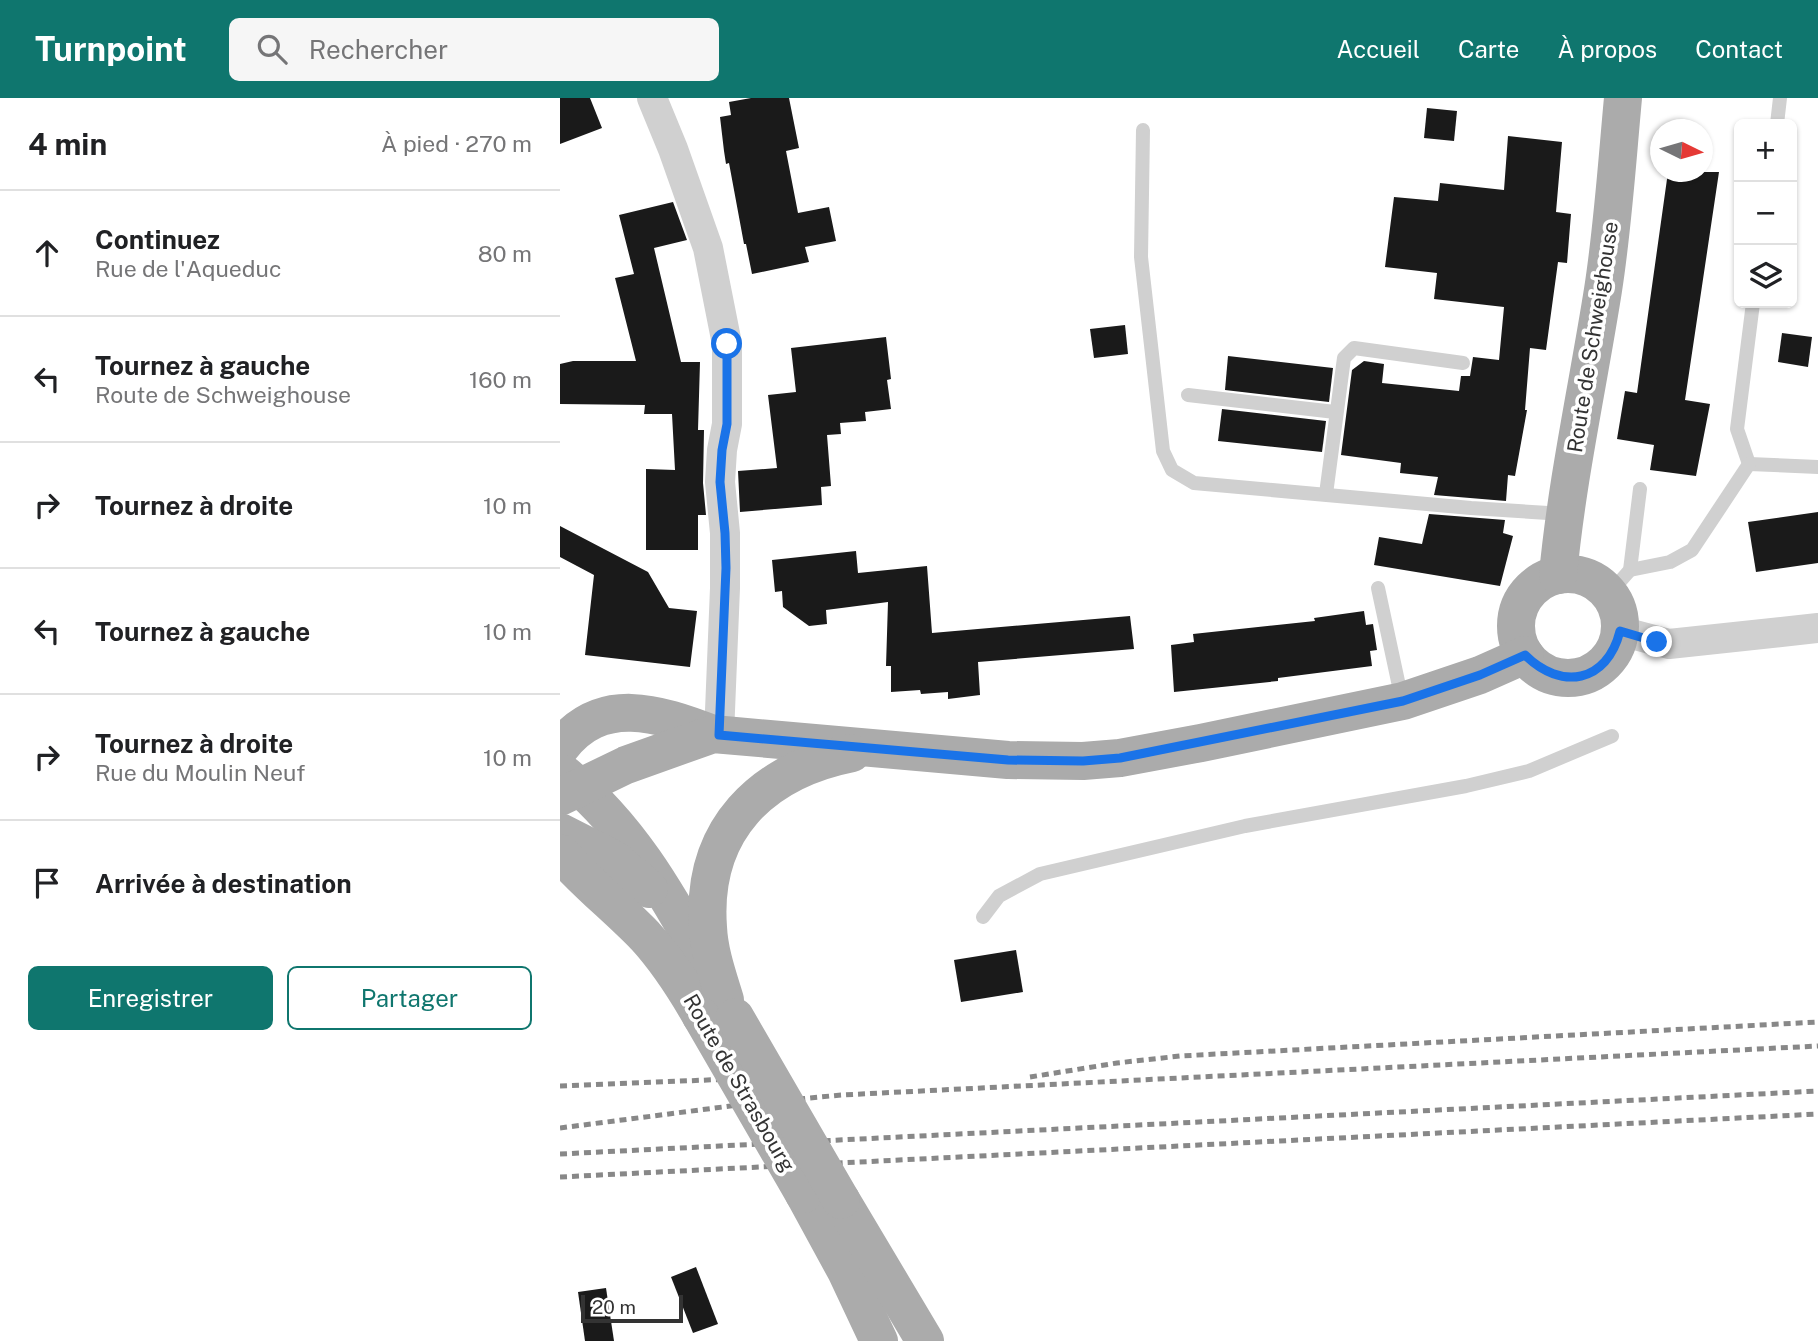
<!DOCTYPE html>
<html lang="fr">
<head>
<meta charset="utf-8">
<style>
  :root { --surface:#fff; --page:#f6f6f6; --text:#202124; --muted:#757577; --line:#e0e0e0; --accent:#0f766e }
  body { margin:0; font-family:"Public Sans",sans-serif; background:var(--page); color:var(--text) }
  .controls { position:absolute; right:21px; top:21px; display:grid; overflow:hidden; border-radius:10px; box-shadow:0 2px 5px #0004 }
  .controls button { width:63px; height:63px; display:grid; place-items:center; padding:0; border:0; border-bottom:2px solid var(--line); background:var(--surface); color:var(--text); font:35px sans-serif }
  .compass { position:absolute; left:1090px; top:21px; width:63px; height:63px; border-radius:50%; background:var(--surface); box-shadow:0 2px 5px #0004; rotate:95deg }
  .scale { position:absolute; left:21px; bottom:18px; width:102px; box-sizing:border-box; padding-left:7px; border:4px solid #333; border-top:0; font-size:19px; line-height:24px; white-space:nowrap; color:#333; -webkit-text-stroke:5px #fff; paint-order:stroke }
  .stop { position:absolute; width:21px; height:21px; margin:-16px; border:5px solid #1a73e8; border-radius:50%; background:#fff }
  .stop.end { background:#1a73e8; border-color:#fff; box-shadow:0 2px 7px #0008 }
  .list { margin:0; padding:0; list-style:none }
  h2 { display:flex; justify-content:space-between; align-items:center; height:91px; margin:0; padding:0 28px; font-size:30px }
  h2 small { font-size:23px; font-weight:400; color:var(--muted) }
  .list li { display:grid; grid-template-columns:46px 1fr auto; gap:21px; align-items:center; box-sizing:border-box; height:126px; padding:0 28px; border-top:2px solid var(--line) }
  .list b { display:block; font-size:26px; white-space:nowrap }
  .list p { margin:0; font-size:23px; white-space:nowrap; color:var(--muted) }
  .list em { font-size:23px; font-style:normal; color:var(--muted) }
  .actions { display:flex; gap:14px; padding:21px 28px }
  .actions a { flex:1; padding:16px 0; border:2px solid var(--accent); border-radius:10px; text-align:center; font-size:24px; color:var(--accent) }
  .actions .main { background:var(--accent); color:#fff }
  .icon { flex:none; width:38px; height:38px; fill:none; stroke:currentColor; stroke-width:2; stroke-linecap:round; stroke-linejoin:round }
  .map { position:relative; flex:none; width:1258px; height:1243px; overflow:hidden }
  header { display:flex; align-items:center; gap:42px; box-sizing:border-box; height:98px; padding:0 35px; background:var(--accent); color:#fff }
  header strong { font-size:33px }
  nav { display:flex; gap:38px; margin-inline-start:auto; font-size:24px }
  .search { width:490px; height:63px; background:var(--page); display:flex; align-items:center; gap:18px; box-sizing:border-box; padding:0 24px; border-radius:10px; color:var(--muted); font-size:26px }
  main { display:flex }
  aside { flex:1; background:var(--surface) }
  .map>svg:first-child { display:block }
  .building { fill:#1a1a1a }
  .lines { fill:none; stroke-linecap:round; stroke-linejoin:round }
  .service { stroke:#d0d0d0; stroke-width:14 }
  .minor { stroke:#d0d0d0; stroke-width:30 }
  .primary { stroke:#ababab; stroke-width:38 }
  .rail { stroke:#888; stroke-width:5; stroke-dasharray:7 5; stroke-linecap:butt }
  .primary-bridge { stroke:#ababab; stroke-width:38 }
  .route { stroke:#1a73e8; stroke-width:9 }
  .labels { text-anchor:middle; stroke-width:7; stroke-linejoin:round; paint-order:stroke }
  .street-label { font-size:21px; fill:#333; stroke:#fff }
</style>
</head>
<body>
<header>
<strong>Turnpoint</strong>
<div class="search"><svg class="icon" aria-label="search" viewBox="0 0 24 24"><circle cx="10" cy="10" r="6"/><path d="M15 15l6 6"/></svg>Rechercher</div>
<nav><a>Accueil</a><a>Carte</a><a>À propos</a><a>Contact</a></nav>
</header>
<main>
<aside>
<h2>4 min<small>À pied · 270 m</small></h2>
<ul class="list">
<li><svg class="icon" aria-label="ahead" viewBox="0 0 24 24"><path d="M12 20V5M6 11l6-6 6 6"/></svg><div><b>Continuez</b><p>Rue de l'Aqueduc</p></div><em>80 m</em></li>
<li><svg class="icon" aria-label="left" viewBox="0 0 24 24"><path d="M17 20v-9H6M10 6l-5 5 5 5"/></svg><div><b>Tournez à gauche</b><p>Route de Schweighouse</p></div><em>160 m</em></li>
<li><svg class="icon" aria-label="right" viewBox="0 0 24 24"><path d="M7 20v-9h11M14 6l5 5-5 5"/></svg><div><b>Tournez à droite</b></div><em>10 m</em></li>
<li><svg class="icon" aria-label="left" viewBox="0 0 24 24"><path d="M17 20v-9H6M10 6l-5 5 5 5"/></svg><div><b>Tournez à gauche</b></div><em>10 m</em></li>
<li><svg class="icon" aria-label="right" viewBox="0 0 24 24"><path d="M7 20v-9h11M14 6l5 5-5 5"/></svg><div><b>Tournez à droite</b><p>Rue du Moulin Neuf</p></div><em>10 m</em></li>
<li><svg class="icon" aria-label="arrive" viewBox="0 0 24 24"><path d="M6 21V4h12l-3 4 3 4H6"/></svg><div><b>Arrivée à destination</b></div></li>
</ul>
<div class="actions"><a class="main">Enregistrer</a><a>Partager</a></div>
</aside>
<div class="map">
<svg width="1258" height="1243" viewBox="0 0 1258 1243">
  <rect width="100%" height="100%" fill="#fff"/>
  <g class="building">
    <polygon points="0,0 30,0 42,30 0,46"/>
    <polygon points="191,0 229,0 239,50 226,53 238,115 269,109 276,143 245,149 249,164 192,176 186,146 184,146 169,65 166,66 164,53 160,19 171,17 169,4"/>
    <polygon points="867,10 897,13 894,43 864,40"/>
    <polygon points="948,38 1002,44 996,114 1011,116 1007,165 998,164 986,252 970,250 965,312 967,312 955,378 948,377 946,403 874,397 878,379 840,375 841,365 781,357 792,272 804,263 824,266 822,285 899,293 901,278 910,278 913,259 939,262 944,209 874,201 877,175 825,169 834,99 878,103 880,85 944,92"/>
    <polygon points="1108,74 1159,74 1125,302 1150,306 1136,378 1090,372 1094,347 1057,341 1065,293 1077,295"/>
    <polygon points="113,104 127,142 94,150 121,264 140,264 138,332 144,332 143,385 146,417 138,417 138,452 86,452 86,371 115,372 112,316 84,316 85,307 0,306 0,266 13,263 76,263 55,180 74,176 59,117"/>
    <polygon points="565,227 568,256 534,260 530,231"/>
    <polygon points="1222,235 1252,239 1248,269 1218,264"/>
    <polygon points="326,239 331,281 327,282 331,311 305,314 306,323 280,325 281,336 267,337 271,388 261,389 262,407 180,414 178,373 217,370 208,297 236,294 231,250"/>
    <polygon points="668,258 773,270 769,304 665,292"/>
    <polygon points="662,311 766,323 762,354 658,343"/>
    <polygon points="1258,414 1258,465 1196,474 1188,424"/>
    <polygon points="869,416 945,422 943,435 953,438 940,488 814,467 819,439 862,446"/>
    <polygon points="0,428 88,474 109,510 137,513 130,569 25,557 34,477 0,459"/>
    <polygon points="296,453 298,475 367,468 372,535 570,518 574,551 418,564 420,597 388,601 388,594 361,596 360,592 331,594 331,568 326,568 328,504 266,512 267,526 249,528 223,509 222,493 215,494 212,462"/>
    <polygon points="804,513 806,527 813,526 817,552 810,553 812,568 718,580 718,583 614,594 611,547 634,544 633,536 755,523 754,520"/>
    <polygon points="456,852 463,894 401,904 394,862"/>
    <polygon points="136,1169 158,1226 133,1235 111,1179"/>
    <polygon points="46,1190 54,1243 25,1243 18,1194"/>
  </g>
  <g class="lines">
    <g class="service">
      <polyline points="1217,26 1220,0"/>
      <polyline points="583,32 581,159 603,353 612,372 634,385 911,410 1004,416"/>
      <polyline points="628,297 775,314"/>
      <polyline points="1189,366 1177,331 1193,205"/>
      <polyline points="1189,366 1258,369"/>
      <polyline points="766,396 784,260 794,250 903,265"/>
      <polyline points="1070,472 1110,464 1132,452 1189,366"/>
      <polyline points="818,490 842,602"/>
      <polyline points="1049,496 1070,472 1080,391"/>
      <polyline points="423,819 439,798 480,776 685,728 906,688 969,673 1052,638"/>
    </g>
    <g class="minor">
      <polyline points="92,0 113,51 148,150 167,246 167,326 162,352 160,384 165,435 165,490 159,637"/>
      <polyline points="1060,533 1109,546 1258,530"/>
    </g>
    <g class="primary">
      <circle cx="1008" cy="528" r="52"/>
      <path d="M998,477c9,-96 30,-190 45,-285 10,-64 14,-128 20,-192"/>
      <path d="M0,650c41,-54 98,-35 153,-14"/>
      <path d="M4,676c63,50 103,119 141,189"/>
      <polyline points="0,699 66,667 153,636 448,662 523,663 560,660 641,645 843,603 920,577 965,557"/>
      <polyline points="0,734 55,762 89,791"/>
      <path d="M0,755c26,30 57,54 85,83 22,24 40,52 56,80"/>
      <path d="M165,902c-7,-23 -16,-48 -17,-73 -7,-97 53,-156 144,-174"/>
      <polyline points="244,1096 286,1173 319,1243"/>
      <polyline points="281,1102 365,1243"/>
    </g>
    <g class="rail">
      <polyline points="470,979 557,965 620,958 1258,924"/>
      <polyline points="0,988 172,981"/>
      <polyline points="0,1030 186,1006 281,997 1258,948"/>
      <polyline points="0,1056 1258,993"/>
      <polyline points="0,1079 1258,1016"/>
    </g>
    <g class="primary-bridge">
      <polyline points="141,918 244,1096"/>
      <polyline points="175,919 281,1102"/>
    </g>
  </g>
  <g class="lines">
    <path class="route" d="M167,246v80l-5,26 -2,32 5,51 1,35 -7,167 289,25 75,1 37,-3 283,-57 77,-26 45,-20c36,36 82,28 95,-24l37,11"/>
  </g>
  <g class="labels">
    <g class="street-label">
      <text transform="translate(1033 239) rotate(-81)" y="7">Route de Schweighouse</text>
      <text transform="translate(179 985) rotate(60)" y="7">Route de Strasbourg</text>
    </g>
  </g>
</svg>
<div class="controls">
<button>+</button>
<button>−</button>
<button><svg class="icon" aria-label="layers" viewBox="0 0 24 24"><path d="M12 4l9 5-9 5-9-5zM3 14l9 5 9-5"/></svg></button>
</div>
<svg class="compass" viewBox="-18 -18 36 36"><path d="M0-13l5 13h-10z" fill="#e53935"/><path d="M0 13l5-13h-10z" fill="#757577"/></svg>
<div class="scale">20 m</div>
<div class="stop" style="left:167px;top:246px"></div>
<div class="stop end" style="left:1097px;top:544px"></div>
</div>
</main>
</body>
</html>
